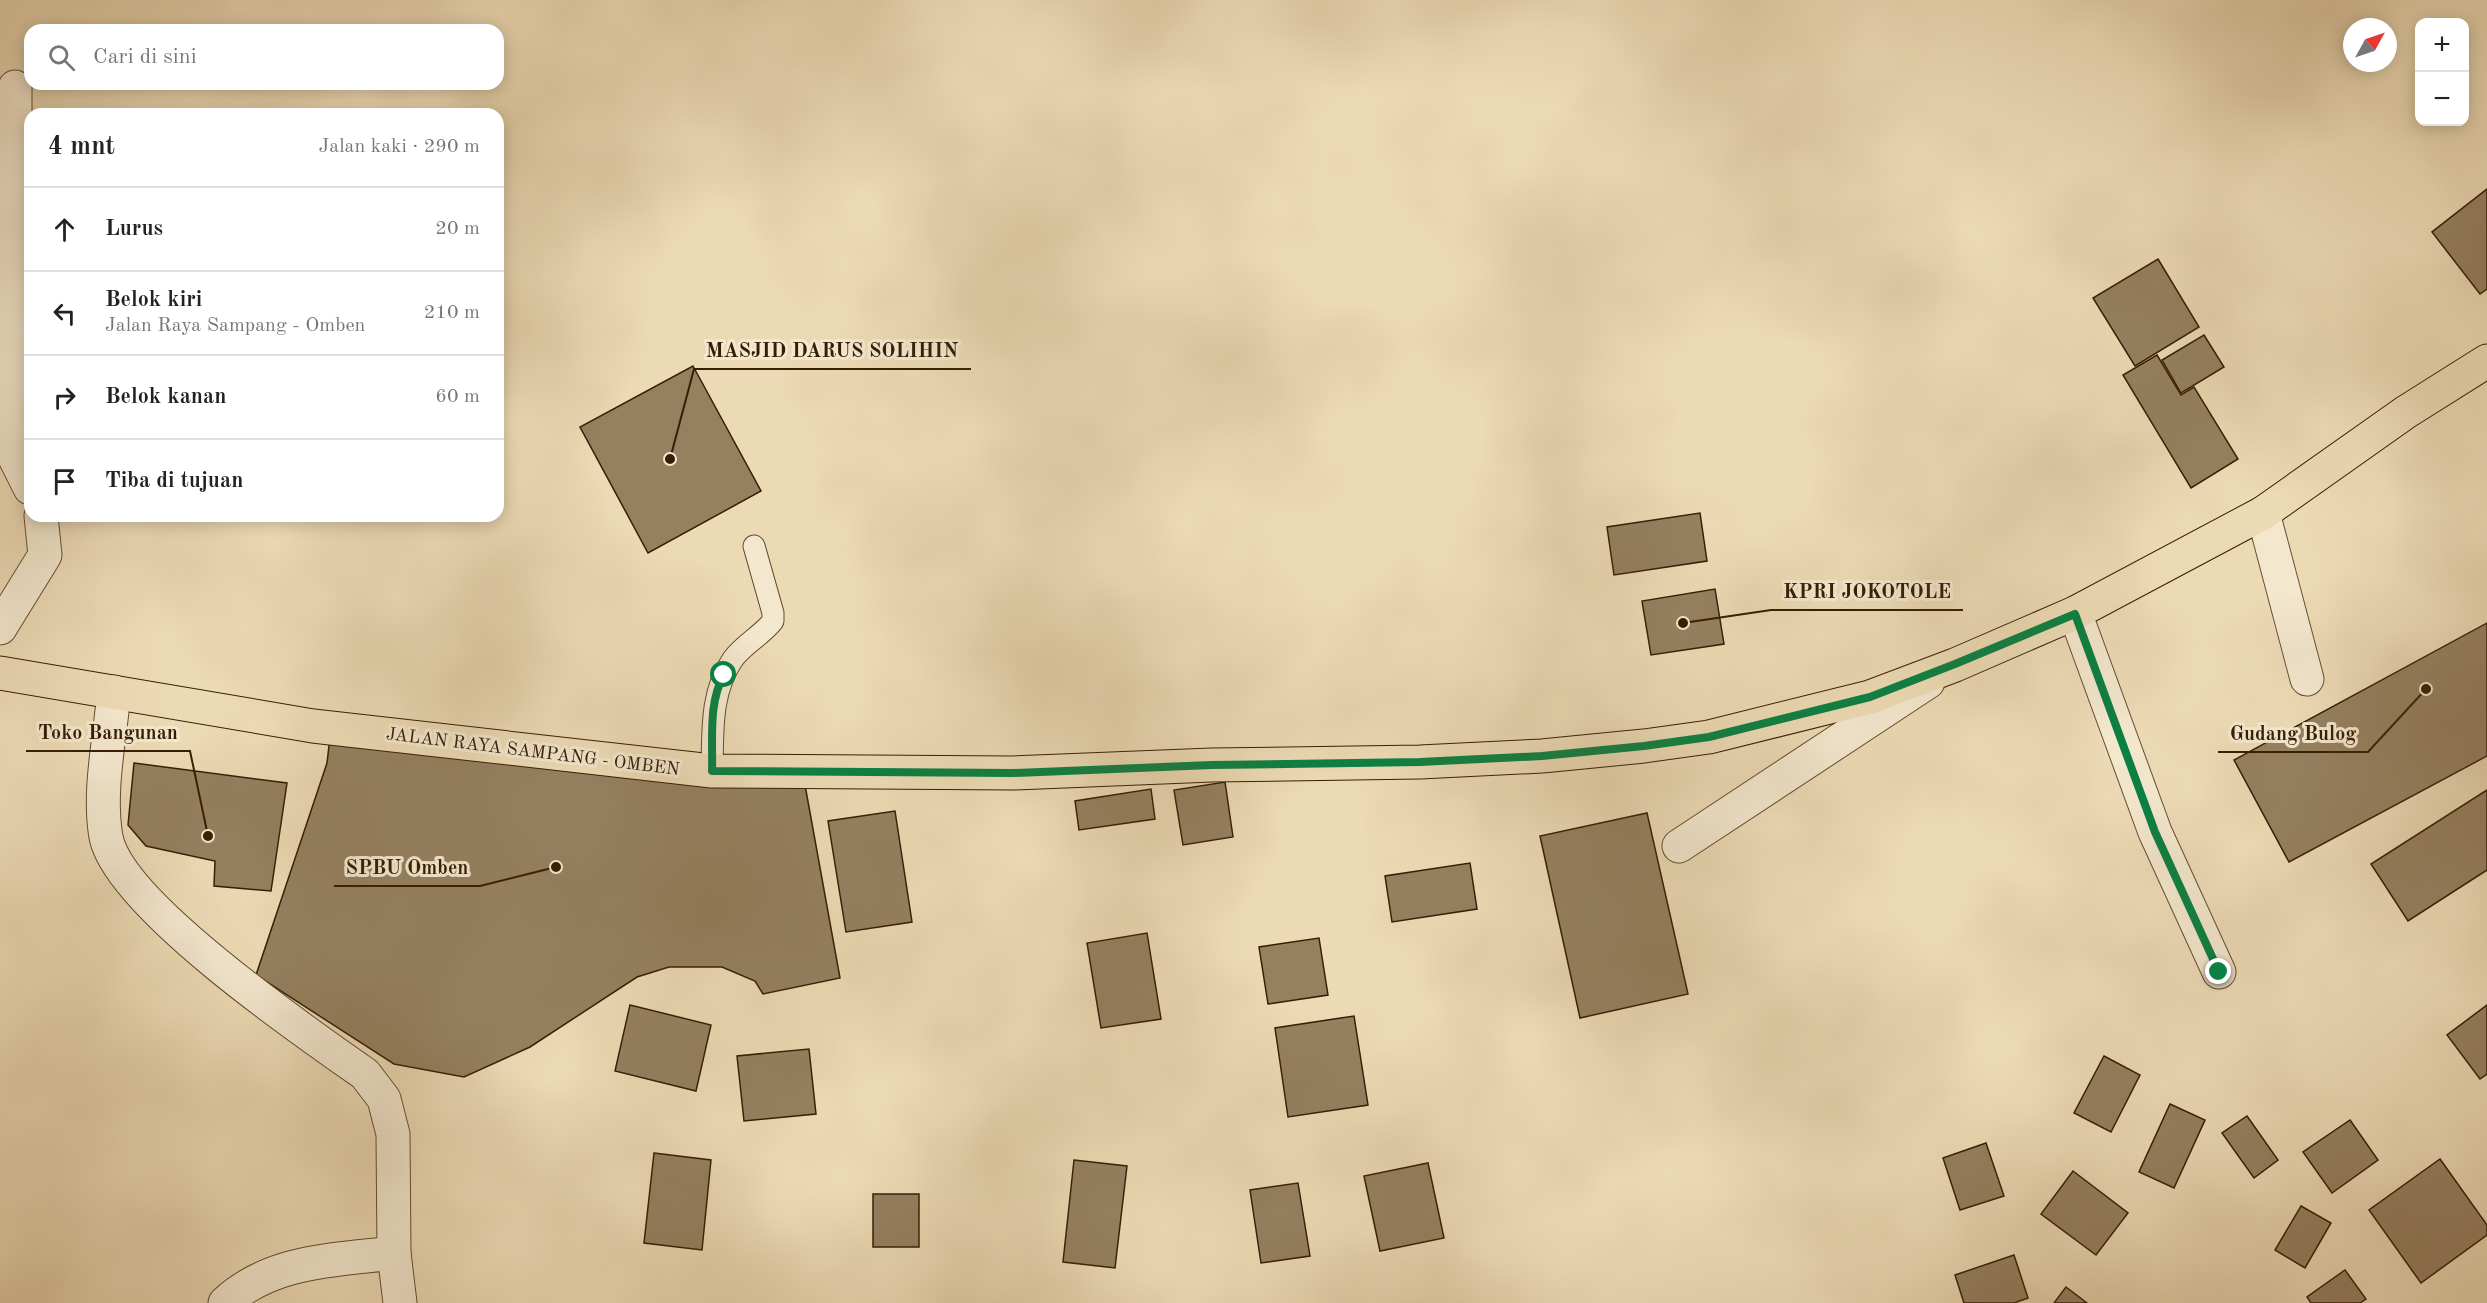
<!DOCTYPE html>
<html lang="id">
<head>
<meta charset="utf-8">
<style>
  :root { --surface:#fff; --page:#f2f2f2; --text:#222; --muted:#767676; --line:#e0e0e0 }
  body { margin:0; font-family:"Old Standard TT",serif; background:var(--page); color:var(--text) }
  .controls { position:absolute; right:18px; top:18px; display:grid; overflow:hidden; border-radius:12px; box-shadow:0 3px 15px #0003 }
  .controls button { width:54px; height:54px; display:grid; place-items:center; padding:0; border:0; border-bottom:2px solid var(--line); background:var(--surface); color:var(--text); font:30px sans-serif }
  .compass { position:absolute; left:2343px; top:18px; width:54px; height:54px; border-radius:50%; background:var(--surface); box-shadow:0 3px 15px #0003; rotate:50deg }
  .stop { position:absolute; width:18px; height:18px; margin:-14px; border:4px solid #0b8043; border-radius:50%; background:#fff }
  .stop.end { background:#0b8043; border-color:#fff; box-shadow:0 2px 6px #0008 }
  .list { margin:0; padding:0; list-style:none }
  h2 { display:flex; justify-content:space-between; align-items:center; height:78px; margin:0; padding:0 24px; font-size:26px }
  h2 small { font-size:20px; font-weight:400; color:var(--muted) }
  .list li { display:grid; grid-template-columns:39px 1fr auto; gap:18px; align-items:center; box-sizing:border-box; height:84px; padding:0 24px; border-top:2px solid var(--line) }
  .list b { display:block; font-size:22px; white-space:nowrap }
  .list p { margin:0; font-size:20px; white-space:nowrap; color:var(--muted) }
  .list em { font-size:20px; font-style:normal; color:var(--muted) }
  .icon { flex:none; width:33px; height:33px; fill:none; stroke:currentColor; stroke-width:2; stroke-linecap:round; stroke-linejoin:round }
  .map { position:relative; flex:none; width:2487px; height:1303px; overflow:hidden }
  .search { position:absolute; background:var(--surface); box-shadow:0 3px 15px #0003; left:24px; top:24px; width:480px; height:66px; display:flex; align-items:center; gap:15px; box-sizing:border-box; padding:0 21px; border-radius:18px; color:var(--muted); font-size:22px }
  .panel { position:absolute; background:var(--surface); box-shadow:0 3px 15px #0003; left:24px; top:108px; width:480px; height:414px; border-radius:18px }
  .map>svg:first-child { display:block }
  .building { fill:#958060; stroke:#361e04; stroke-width:1.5 }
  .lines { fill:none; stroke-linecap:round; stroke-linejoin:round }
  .lane-casing { stroke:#644d30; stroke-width:23 }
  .street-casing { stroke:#644d30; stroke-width:35 }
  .primary-casing { stroke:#361e04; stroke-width:35 }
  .lane { stroke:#f3e7ce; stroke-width:21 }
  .street { stroke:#f3e7ce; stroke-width:33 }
  .primary { stroke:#ecdab4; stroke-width:33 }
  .route { stroke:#0b8043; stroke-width:8 }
  .labels { text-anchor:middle; stroke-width:6; stroke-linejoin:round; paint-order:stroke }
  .street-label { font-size:18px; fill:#361e04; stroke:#f3e7ce }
  .leader { fill:none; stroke:#361e04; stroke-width:2 }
  .callout-dot { fill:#361e04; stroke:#f3e7ce; stroke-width:2 }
  .callout-label { font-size:20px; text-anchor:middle; font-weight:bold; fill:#361e04; stroke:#f3e7ce; stroke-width:6; stroke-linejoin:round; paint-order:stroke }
</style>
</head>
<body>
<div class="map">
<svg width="2487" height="1303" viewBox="0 0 2487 1303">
  <rect width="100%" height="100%" fill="#ecdab4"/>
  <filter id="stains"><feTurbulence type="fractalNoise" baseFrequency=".00333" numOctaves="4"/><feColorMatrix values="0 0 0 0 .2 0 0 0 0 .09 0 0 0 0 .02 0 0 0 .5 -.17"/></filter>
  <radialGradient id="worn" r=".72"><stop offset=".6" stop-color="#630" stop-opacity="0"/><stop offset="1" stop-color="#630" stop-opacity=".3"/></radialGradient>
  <g class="building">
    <polygon points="2487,189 2487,289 2480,294 2432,232"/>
    <polygon points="2158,259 2199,327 2135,366 2093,298"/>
    <polygon points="2204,335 2224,367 2181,393 2162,360"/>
    <polygon points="2157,355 2181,395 2194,387 2238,459 2191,488 2123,375"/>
    <polygon points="693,366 761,491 648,553 580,427"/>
    <polygon points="1700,513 1707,561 1614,575 1607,527"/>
    <polygon points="1715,589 1724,644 1651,655 1642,601"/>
    <polygon points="2487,623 2487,756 2289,862 2234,760"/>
    <polygon points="330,737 805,785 840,978 763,994 755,981 722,967 669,967 637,977 530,1047 464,1077 394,1064 256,975 327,763"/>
    <polygon points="134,763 287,783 271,891 214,886 215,861 146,846 128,825"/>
    <polygon points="1225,782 1233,837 1183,845 1174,790"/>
    <polygon points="1151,789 1155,819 1079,830 1075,801"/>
    <polygon points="2487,790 2487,870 2408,921 2371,864"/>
    <polygon points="895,811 912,922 846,932 828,821"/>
    <polygon points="1647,813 1688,994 1580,1018 1540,836"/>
    <polygon points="1470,863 1477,909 1392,922 1385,876"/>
    <polygon points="1147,933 1161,1019 1101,1028 1087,943"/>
    <polygon points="1319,938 1328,995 1268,1004 1259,947"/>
    <polygon points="630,1005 711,1025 696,1091 615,1071"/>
    <polygon points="2487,1005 2487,1074 2480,1079 2447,1035"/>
    <polygon points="1354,1016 1368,1105 1288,1117 1275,1028"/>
    <polygon points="809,1049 816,1114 744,1121 737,1056"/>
    <polygon points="2104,1056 2140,1075 2111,1132 2074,1113"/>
    <polygon points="2170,1104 2205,1120 2174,1188 2139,1172"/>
    <polygon points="2247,1116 2278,1160 2254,1178 2222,1133"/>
    <polygon points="2350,1120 2378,1160 2332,1193 2303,1152"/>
    <polygon points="1986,1143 2004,1196 1960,1210 1943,1158"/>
    <polygon points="654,1153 711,1160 702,1250 644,1243"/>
    <polygon points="2440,1159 2487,1225 2487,1235 2421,1283 2369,1210"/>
    <polygon points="1074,1160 1127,1166 1115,1268 1063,1262"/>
    <polygon points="1428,1163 1444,1238 1380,1251 1364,1176"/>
    <polygon points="2073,1171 2128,1213 2096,1255 2041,1214"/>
    <polygon points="1298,1183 1310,1256 1261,1263 1250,1190"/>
    <rect x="873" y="1194" width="46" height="53"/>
    <polygon points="2301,1206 2331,1223 2305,1268 2275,1250"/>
    <polygon points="2014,1255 2028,1298 2014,1303 1964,1303 1955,1275"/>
    <polygon points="2345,1270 2366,1299 2360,1303 2311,1303 2307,1297"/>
    <polygon points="2066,1287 2087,1303 2054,1303"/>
  </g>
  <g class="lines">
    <defs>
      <path id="lane" d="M712,771c1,-38 -2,-79 21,-112 11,-15 28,-23 40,-38v-8l-19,-67"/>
      <g id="street">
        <polyline points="15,87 15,188 10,427 15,458 30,488"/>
        <polyline points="2263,513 2307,679"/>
        <polyline points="2075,613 2155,832 2219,972"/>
        <polyline points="0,628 45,555 41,516"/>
        <path d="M114,692c-4,47 -16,99 -8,145 13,67 200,196 259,237l19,25 9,35 1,119 6,50"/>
        <polyline points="1679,846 1928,682"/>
        <path d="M225,1303c46,-43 110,-43 169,-50"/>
      </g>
      <polyline id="primary" points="0,673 313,726 712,771 1013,773 1212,765 1420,762 1542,756 1644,746 1709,737 1870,697 1955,665 2075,613 2263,513 2406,412 2487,361"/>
    </defs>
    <use href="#lane" class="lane-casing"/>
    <use href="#street" class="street-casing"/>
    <use href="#primary" class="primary-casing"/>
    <use href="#lane" class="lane"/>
    <use href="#street" class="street"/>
    <use href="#primary" class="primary"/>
  </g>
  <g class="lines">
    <path class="route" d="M724,675c-16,27 -11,66 -12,96l301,2 199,-8 208,-3 122,-6 102,-10 65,-9 161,-40 85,-33 120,-50 80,218 64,140"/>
  </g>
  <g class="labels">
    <g class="street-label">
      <text transform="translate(533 751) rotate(7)" y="6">JALAN RAYA SAMPANG - OMBEN</text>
    </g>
  </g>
  <path class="leader" d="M670 459L694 369H971M1683 623L1771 610H1963M208 836L190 751H26M2426 689L2368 752H2218M556 867L480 886H334"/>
  <g class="callout-dot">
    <circle cx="670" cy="459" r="6"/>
    <circle cx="1683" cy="623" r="6"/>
    <circle cx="208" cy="836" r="6"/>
    <circle cx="2426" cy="689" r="6"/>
    <circle cx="556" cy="867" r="6"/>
  </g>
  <g class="callout-label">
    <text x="832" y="357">MASJID DARUS SOLIHIN</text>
    <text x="1867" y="598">KPRI JOKOTOLE</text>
    <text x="108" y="739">Toko Bangunan</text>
    <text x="2293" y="740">Gudang Bulog</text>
    <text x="407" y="874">SPBU Omben</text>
  </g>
  <rect width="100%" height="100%" filter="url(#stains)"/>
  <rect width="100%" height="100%" fill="url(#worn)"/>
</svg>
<div class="controls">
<button>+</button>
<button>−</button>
</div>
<svg class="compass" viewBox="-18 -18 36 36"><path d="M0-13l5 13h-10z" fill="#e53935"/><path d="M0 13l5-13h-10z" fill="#767676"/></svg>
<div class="stop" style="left:724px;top:675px"></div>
<div class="stop end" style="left:2219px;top:972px"></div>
<div class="search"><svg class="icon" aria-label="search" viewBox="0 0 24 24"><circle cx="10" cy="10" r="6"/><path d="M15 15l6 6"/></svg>Cari di sini</div>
<section class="panel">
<h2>4 mnt<small>Jalan kaki · 290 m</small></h2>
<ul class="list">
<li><svg class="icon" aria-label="ahead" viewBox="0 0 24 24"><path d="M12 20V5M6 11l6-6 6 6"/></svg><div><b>Lurus</b></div><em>20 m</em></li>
<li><svg class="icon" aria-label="left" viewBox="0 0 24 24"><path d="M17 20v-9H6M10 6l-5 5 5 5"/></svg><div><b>Belok kiri</b><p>Jalan Raya Sampang - Omben</p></div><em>210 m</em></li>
<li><svg class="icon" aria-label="right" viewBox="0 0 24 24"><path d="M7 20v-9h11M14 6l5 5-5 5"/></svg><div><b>Belok kanan</b></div><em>60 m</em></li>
<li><svg class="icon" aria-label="arrive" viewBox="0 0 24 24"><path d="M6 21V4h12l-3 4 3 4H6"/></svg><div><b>Tiba di tujuan</b></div></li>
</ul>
</section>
</div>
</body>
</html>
